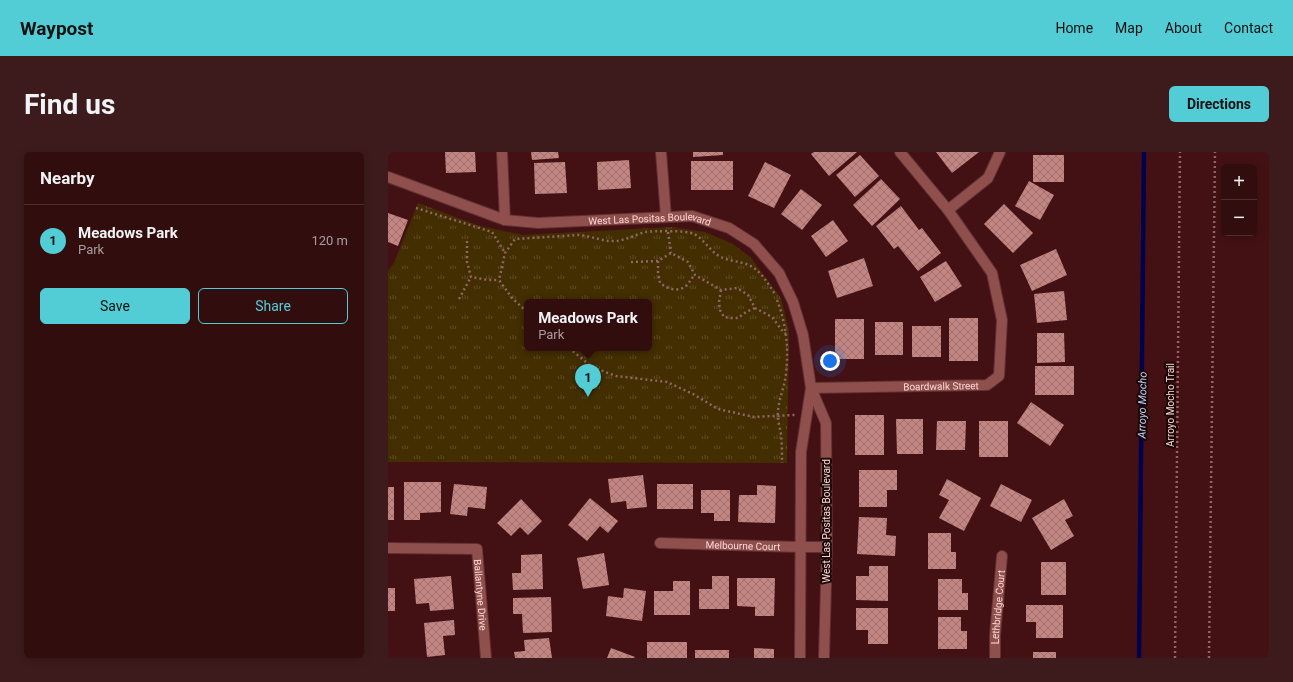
<!DOCTYPE html>
<html lang="en">
<head>
<meta charset="utf-8">
<style>
  :root { --surface:#320d0e; --page:#3d1b1c; --text:#f1f3f6; --muted:#a89c9e; --line:#4d2d2e; --accent:#52ccd5 }
  body { margin:0; font-family:Roboto,sans-serif; background:var(--page); color:var(--text) }
  .controls { position:absolute; right:12px; top:12px; display:grid; overflow:hidden; border-radius:6px; box-shadow:0 2px 10px #0003 }
  .controls button { width:36px; height:36px; display:grid; place-items:center; padding:0; border:0; border-bottom:1px solid var(--line); background:var(--surface); color:var(--text); font:20px sans-serif }
  .you { position:absolute; left:442px; top:209px; width:14px; height:14px; margin:-10px; border:3px solid #fff; border-radius:50%; background:#1a73e8; box-shadow:0 0 0 6px #1a73e833 }
  .badge { display:grid; place-items:center; width:26px; height:26px; border-radius:50%; background:var(--accent); color:#111; font-size:13px; font-weight:700 }
  .pin { position:absolute; translate:-50% -33px; filter:drop-shadow(0 1px 2px #0008) }
  .pin::after { content:''; position:absolute; top:21px; width:14px; height:12px; background:inherit; clip-path:polygon(0 0,100% 0,50% 100%) }
  .popup { position:absolute; left:136px; top:147px; width:128px; height:52px; box-sizing:border-box; display:grid; place-content:center; border-radius:6px; background:var(--surface); filter:drop-shadow(0 1px 3px #0005); font-size:13px; white-space:nowrap; color:var(--muted) }
  .popup b { font-size:15px; color:var(--text) }
  .popup::after { content:''; position:absolute; left:50%; top:100%; margin-left:-8px; border:8px solid transparent; border-top-color:var(--surface) }
  .list { margin:0; padding:0; list-style:none }
  h2 { display:flex; justify-content:space-between; align-items:center; height:52px; margin:0; padding:0 16px; font-size:17px }
  h2 small { font-size:13px; font-weight:400; color:var(--muted) }
  .list li { display:grid; grid-template-columns:26px 1fr auto; gap:12px; align-items:center; box-sizing:border-box; height:72px; padding:0 16px; border-top:1px solid var(--line) }
  .list b { display:block; font-size:15px; white-space:nowrap }
  .list p { margin:0; font-size:13px; white-space:nowrap; color:var(--muted) }
  .list em { font-size:13px; font-style:normal; color:var(--muted) }
  .actions { display:flex; gap:8px; padding:12px 16px }
  .actions a { flex:1; padding:9px 0; border:1px solid var(--accent); border-radius:6px; text-align:center; font-size:14px; color:var(--accent) }
  .actions .main { background:var(--accent); color:#111 }
  .map { position:relative; flex:none; width:881px; height:506px; overflow:hidden; border-radius:6px }
  header { display:flex; align-items:center; gap:24px; box-sizing:border-box; height:56px; padding:0 20px; background:var(--accent); color:#111 }
  header strong { font-size:19px }
  nav { display:flex; gap:22px; margin-inline-start:auto; font-size:14px }
  .intro { display:flex; align-items:center; justify-content:space-between; box-sizing:border-box; height:96px; padding:0 24px }
  h1 { margin:0; font-size:28px }
  .button { padding:10px 18px; border-radius:6px; background:var(--accent); color:#111; font-size:14px; font-weight:700 }
  main { display:flex; gap:24px; padding:0 24px }
  aside { flex:1; background:var(--surface); border-radius:6px; box-shadow:0 2px 10px #0003 }
  .map>svg:first-child { display:block }
  .park { fill:url(#park-tufts); fill-rule:evenodd }
  .lines { fill:none; stroke-linecap:round; stroke-linejoin:round }
  .stream { stroke:#00004d; stroke-width:4.5 }
  .building { fill:url(#building-cross-hatch) }
  .minor-casing { stroke:#603132; stroke-width:12 }
  .path { stroke:#916566; stroke-width:2.5; stroke-dasharray:2 3; stroke-linecap:butt }
  .minor { stroke:#8f4f4d; stroke-width:10 }
  .labels { text-anchor:middle; stroke-width:4; stroke-linejoin:round; paint-order:stroke }
  .street-label { font-size:10px; fill:#fbd8d6; stroke:#1c0707 }
  .water-label { font-size:11px; font-style:italic; fill:#bad1fd; stroke:#1c0707 }
</style>
</head>
<body>
<header>
<strong>Waypost</strong>
<nav><a>Home</a><a>Map</a><a>About</a><a>Contact</a></nav>
</header>
<div class="intro"><h1>Find us</h1><a class="button">Directions</a></div>
<main>
<aside>
<h2>Nearby<small></small></h2>
<ul class="list">
<li><span class="badge">1</span><div><b>Meadows Park</b><p>Park</p></div><em>120 m</em></li>
</ul>
<div class="actions"><a class="main">Save</a><a>Share</a></div>
</aside>
<div class="map">
<svg width="881" height="506" viewBox="0 0 881 506">
  <defs>
    <pattern id="park-tufts" width="24" height="20" patternUnits="userSpaceOnUse"><rect width="24" height="20" fill="#422e00"/><path d="M3 7l-1-3M5 7V3M7 7l1-3M15 17l-1-3M17 17v-4M19 17l1-3" fill="none" stroke="#5e4c24"/></pattern>
    <pattern id="building-cross-hatch" width="8" height="8" patternUnits="userSpaceOnUse"><rect width="8" height="8" fill="#c28582"/><path d="M0 0l8 8M0 8l8-8" fill="none" stroke="#9e716e"/></pattern>
  </defs>
  <rect width="100%" height="100%" fill="#431113"/>
  <path class="park" d="M30,51l62,23 43,9 149,-8 33,5 28,12 17,13 31,41 8,33 -2,132 -399,-1v-191l6,-8zM139,150h122v46h-122z"/>
  <g class="lines">
    <polyline class="stream" points="751,506 756,0"/>
  </g>
  <g class="building">
    <polygon points="57,0 87,0 88,20 58,21"/>
    <polygon points="143,0 170,0 171,6 144,8"/>
    <polygon points="305,0 335,0 335,3 305,5"/>
    <polygon points="426,0 469,0 441,24 423,2"/>
    <polygon points="548,0 591,0 564,21"/>
    <polygon points="472,3 491,24 467,45 448,23"/>
    <rect x="645" y="3" width="31" height="27"/>
    <polygon points="241,8 243,36 210,38 209,10"/>
    <rect x="303" y="9" width="42" height="29"/>
    <polygon points="177,10 179,41 147,42 146,11"/>
    <polygon points="377,10 403,23 386,56 360,44"/>
    <polygon points="493,27 512,47 484,74 465,53"/>
    <polygon points="641,29 666,43 652,68 627,54"/>
    <polygon points="413,37 434,53 414,78 393,62"/>
    <polygon points="616,52 645,81 625,101 596,72"/>
    <polygon points="513,54 531,78 534,76 553,101 530,119 510,94 506,97 488,74"/>
    <polygon points="0,61 20,68 10,94 0,90"/>
    <polygon points="445,68 460,89 438,105 423,84"/>
    <polygon points="668,97 679,123 644,139 632,113"/>
    <polygon points="476,106 485,134 449,146 440,119"/>
    <polygon points="558,109 574,134 547,150 532,125"/>
    <polygon points="676,139 679,168 649,171 646,142"/>
    <rect x="561" y="166" width="29" height="43"/>
    <rect x="447" y="167" width="29" height="40"/>
    <rect x="487" y="170" width="28" height="33"/>
    <rect x="524" y="174" width="29" height="31"/>
    <polygon points="649,181 676,181 677,210 649,211"/>
    <rect x="647" y="214" width="39" height="29"/>
    <polygon points="643,250 676,273 662,294 629,271"/>
    <rect x="467" y="263" width="29" height="40"/>
    <polygon points="508,267 535,267 535,302 509,302"/>
    <polygon points="549,269 578,269 577,298 548,298"/>
    <rect x="591" y="269" width="29" height="36"/>
    <polygon points="471,318 509,318 509,338 499,338 499,355 471,355"/>
    <polygon points="255,323 259,355 239,357 238,349 223,351 220,327"/>
    <polygon points="559,327 593,346 576,379 551,366 561,348 551,343"/>
    <polygon points="16,330 53,330 53,360 32,361 32,368 16,368"/>
    <polygon points="66,332 99,335 97,357 80,355 79,364 62,362"/>
    <rect x="269" y="332" width="36" height="25"/>
    <polygon points="613,332 644,348 633,370 602,354"/>
    <polygon points="369,333 388,334 387,371 350,370 351,343 369,343"/>
    <rect x="0" y="335" width="6" height="33"/>
    <polygon points="313,338 342,338 342,369 326,369 326,361 313,361"/>
    <polygon points="202,346 230,369 220,381 212,374 199,389 180,373"/>
    <polygon points="133,347 154,369 140,383 132,375 123,384 109,371"/>
    <polygon points="676,347 685,364 677,368 686,384 663,398 644,366"/>
    <polygon points="471,365 499,366 498,383 508,384 507,404 469,402"/>
    <polygon points="540,381 563,381 563,400 568,400 568,417 540,417"/>
    <polygon points="216,401 221,433 195,437 189,406"/>
    <polygon points="154,402 155,437 125,438 124,421 133,421 133,403"/>
    <rect x="653" y="410" width="25" height="33"/>
    <polygon points="481,414 500,414 500,449 468,448 468,424 481,424"/>
    <polygon points="63,424 66,457 42,459 41,451 28,452 26,427"/>
    <polygon points="324,424 341,424 341,457 311,457 311,437 324,437"/>
    <polygon points="349,426 387,426 386,464 367,464 367,455 349,454"/>
    <polygon points="550,427 574,427 574,441 580,441 580,458 550,458"/>
    <polygon points="285,429 302,429 302,463 266,463 266,439 285,439"/>
    <rect x="0" y="436" width="7" height="23"/>
    <polygon points="236,436 258,439 254,469 218,464 220,444 235,446"/>
    <polygon points="163,445 164,480 135,481 134,462 125,462 125,446"/>
    <polygon points="638,453 675,453 675,486 648,486 648,470 638,470"/>
    <polygon points="468,456 500,456 500,492 480,492 480,478 468,478"/>
    <polygon points="550,465 573,465 573,479 579,479 579,497 550,497"/>
    <polygon points="66,468 67,483 55,484 57,503 39,505 36,471"/>
    <polygon points="161,486 164,506 127,506 126,500 137,499 136,488"/>
    <rect x="259" y="490" width="40" height="16"/>
    <polygon points="223,496 247,505 246,506 219,506"/>
    <polygon points="366,496 386,497 386,506 366,506"/>
    <rect x="307" y="498" width="34" height="8"/>
    <rect x="645" y="500" width="23" height="6"/>
  </g>
  <g class="lines">
    <defs>
      <g id="minor">
        <polyline points="114,0 117,68"/>
        <polyline points="273,0 278,65"/>
        <polyline points="512,0 560,58"/>
        <path id="s1" d="M0,25l117,43 33,3 154,-7 37,12 25,16 25,29 14,29 10,33 8,53 15,35 1,124 -3,111"/>
        <path id="s2" d="M423,236l176,-3 12,-9 3,-56 -10,-47 -44,-63 40,-32 12,-26"/>
        <path id="s3" d="M272,391l141,4h26"/>
        <path id="s4" d="M0,396l89,1 9,109"/>
        <polyline points="412,506 413,300 423,236"/>
        <path id="s5" d="M607,506v-23l7,-79"/>
      </g>
    </defs>
    <use href="#minor" class="minor-casing"/>
    <g class="path">
      <polyline points="28,56 104,80 117,101"/>
      <polyline points="280,80 283,101"/>
      <polyline points="79,89 79,110 83,125 100,128 111,128"/>
      <path d="M270,109v11l2,11c8,6 18,10 27,2 3,-3 4,-7 8,-10"/>
      <polyline points="243,110 270,109 283,101 300,110 307,123 333,138 349,136 360,143 367,156 384,165 396,181 398,182"/>
      <polyline points="333,138 331,150 332,158 336,165 343,166 350,166 358,160 367,156"/>
      <polyline points="71,147 83,125"/>
      <path d="M389,148c9,23 12,48 9,73 -1,13 -7,25 -8,38 -1,9 2,16 3,24 1,9 1,19 1,28"/>
      <polyline points="148,149 149,150"/>
      <path d="M139,160l-15,-14 -13,-18 6,-27 10,-14 64,-4c13,1 24,7 37,6 10,-1 19,-6 29,-9 9,-1 41,-2 49,2 10,5 15,16 25,22 7,4 16,5 24,7 16,4 23,18 32,31"/>
      <polyline points="137,188 139,187"/>
      <polyline points="181,196 204,215 228,224 279,230 305,242 330,257 366,265 407,263"/>
      <polyline points="787,506 792,0"/>
      <polyline points="821,506 827,0"/>
    </g>
    <use href="#minor" class="minor"/>
  </g>
  <g class="labels">
    <g class="street-label">
      <text dy="4" stroke="none"><textPath href="#s1" startOffset="270">West Las Positas Boulevard</textPath></text>
      <text dy="4" stroke="none"><textPath href="#s2" startOffset="130">Boardwalk Street</textPath></text>
      <text transform="translate(782 253) rotate(-90)" y="4">Arroyo Mocho Trail</text>
      <text transform="translate(438 369) rotate(-90)" y="4">West Las Positas Boulevard</text>
      <text dy="4" stroke="none"><textPath href="#s3" startOffset="83">Melbourne Court</textPath></text>
      <text dy="4" stroke="none"><textPath href="#s4" startOffset="135">Ballantyne Drive</textPath></text>
      <text dy="4" stroke="none"><textPath href="#s5" startOffset="51">Lethbridge Court</textPath></text>
    </g>
    <g class="water-label">
      <text transform="translate(754 253) rotate(-89)" y="4">Arroyo Mocho</text>
    </g>
  </g>
</svg>
<div class="controls">
<button>+</button>
<button>−</button>
</div>
<div class="you"></div>
<div class="pin badge" style="left:200px;top:245px">1</div>
<div class="popup"><b>Meadows Park</b>Park</div>
</div>
</main>
</body>
</html>
